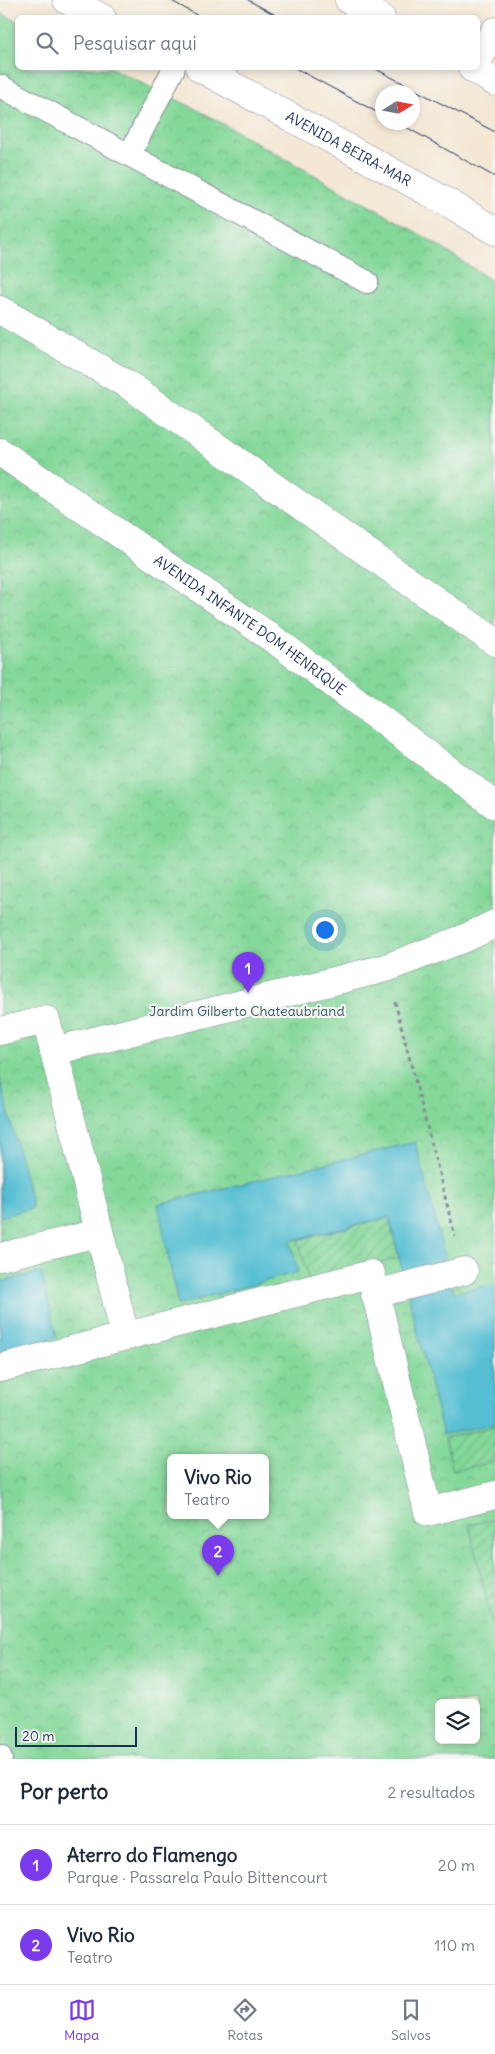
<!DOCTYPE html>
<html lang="pt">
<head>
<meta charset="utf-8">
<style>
  :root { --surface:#fff; --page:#f6f6f7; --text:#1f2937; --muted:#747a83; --line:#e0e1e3; --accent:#7c3aed }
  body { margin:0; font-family:Delius,sans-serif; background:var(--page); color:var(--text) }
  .controls { position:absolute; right:15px; bottom:15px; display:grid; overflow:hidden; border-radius:8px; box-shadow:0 2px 8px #0003 }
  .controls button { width:45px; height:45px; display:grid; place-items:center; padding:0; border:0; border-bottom:1px solid var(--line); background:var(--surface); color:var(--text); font:25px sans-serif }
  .compass { position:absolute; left:375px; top:85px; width:45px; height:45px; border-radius:50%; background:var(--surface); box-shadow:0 2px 8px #0003; rotate:79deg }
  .scale { position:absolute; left:15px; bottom:12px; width:122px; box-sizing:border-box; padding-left:5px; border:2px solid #1b2f5e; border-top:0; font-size:14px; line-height:18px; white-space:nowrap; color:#1b2f5e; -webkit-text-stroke:4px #f6f6f2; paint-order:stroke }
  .you { position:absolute; left:324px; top:929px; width:18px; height:18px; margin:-12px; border:4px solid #fff; border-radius:50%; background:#1a73e8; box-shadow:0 0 0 8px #1a73e833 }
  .badge { display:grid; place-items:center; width:32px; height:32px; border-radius:50%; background:var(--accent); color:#fff; font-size:16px; font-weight:700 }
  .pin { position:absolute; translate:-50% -41px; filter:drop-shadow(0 1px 2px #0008) }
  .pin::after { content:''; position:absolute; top:26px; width:18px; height:15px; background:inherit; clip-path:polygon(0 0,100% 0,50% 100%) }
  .popup { position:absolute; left:167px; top:1454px; width:102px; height:65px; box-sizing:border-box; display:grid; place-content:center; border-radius:8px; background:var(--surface); filter:drop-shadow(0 1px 4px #0005); font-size:16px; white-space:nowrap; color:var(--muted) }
  .popup b { font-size:19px; color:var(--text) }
  .popup::after { content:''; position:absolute; left:50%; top:100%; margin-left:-10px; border:10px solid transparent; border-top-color:var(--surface) }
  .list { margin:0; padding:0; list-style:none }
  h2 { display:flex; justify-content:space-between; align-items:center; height:65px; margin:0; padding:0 20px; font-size:21px }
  h2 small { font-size:16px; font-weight:400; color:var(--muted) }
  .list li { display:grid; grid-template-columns:32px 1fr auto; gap:15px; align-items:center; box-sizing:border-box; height:80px; padding:0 20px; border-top:1px solid var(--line) }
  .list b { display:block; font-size:19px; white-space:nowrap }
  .list p { margin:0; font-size:16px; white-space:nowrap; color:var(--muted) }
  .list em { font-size:16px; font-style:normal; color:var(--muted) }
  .icon { flex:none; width:28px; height:28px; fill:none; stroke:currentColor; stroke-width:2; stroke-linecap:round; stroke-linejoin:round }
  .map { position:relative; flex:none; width:495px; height:1759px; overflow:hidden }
  .search { position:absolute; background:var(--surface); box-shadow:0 2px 8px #0003; left:15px; right:15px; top:15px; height:55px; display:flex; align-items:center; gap:12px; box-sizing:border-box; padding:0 18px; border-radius:8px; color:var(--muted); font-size:19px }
  .sheet { height:225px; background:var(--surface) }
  nav { display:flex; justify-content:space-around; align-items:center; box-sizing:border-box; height:70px; border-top:1px solid var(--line); background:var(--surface); font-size:14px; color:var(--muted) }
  nav a { display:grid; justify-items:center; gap:2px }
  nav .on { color:var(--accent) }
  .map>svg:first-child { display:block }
  .park { fill:url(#park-crowns); stroke:#50847c; fill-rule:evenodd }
  .garden { fill:url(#garden-furrows); stroke:#50847c }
  .water { fill:#56bfd3; stroke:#387798 }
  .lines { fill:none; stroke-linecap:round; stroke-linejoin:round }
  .service-casing { stroke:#888c9a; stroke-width:24 }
  .pedestrian-casing { stroke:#888c9a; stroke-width:29 }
  .tertiary-casing { stroke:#888c9a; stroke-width:29 }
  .secondary-casing { stroke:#888c9a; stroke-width:29 }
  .primary-casing { stroke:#888c9a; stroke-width:29 }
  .trunk-casing { stroke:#888c9a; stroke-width:29 }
  .path { stroke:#888c9a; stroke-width:3; stroke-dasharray:4 4; stroke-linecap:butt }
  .service { stroke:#fff; stroke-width:22 }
  .pedestrian { stroke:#fff; stroke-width:28 }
  .tertiary { stroke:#fff; stroke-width:28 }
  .secondary { stroke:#fff; stroke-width:28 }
  .primary { stroke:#fff; stroke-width:28 }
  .trunk { stroke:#fff; stroke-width:28 }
  .tram { stroke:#1b2f5e; stroke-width:1 }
  .labels { text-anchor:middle; stroke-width:4.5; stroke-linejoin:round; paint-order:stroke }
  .street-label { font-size:14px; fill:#1b2f5e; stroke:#f6f6f2 }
  .park-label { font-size:14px; fill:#35596d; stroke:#f6f6f2 }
</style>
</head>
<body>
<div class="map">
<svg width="495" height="1759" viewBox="0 0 495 1759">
  <defs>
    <pattern id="park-crowns" width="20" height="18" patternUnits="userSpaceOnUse" patternTransform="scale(1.25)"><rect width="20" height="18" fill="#84d89a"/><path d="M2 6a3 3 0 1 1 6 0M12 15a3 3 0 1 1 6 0" fill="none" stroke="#71ba87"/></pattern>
    <pattern id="garden-furrows" width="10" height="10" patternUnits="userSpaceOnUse" patternTransform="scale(1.25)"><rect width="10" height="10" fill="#84d89a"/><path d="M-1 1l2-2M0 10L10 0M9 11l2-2" fill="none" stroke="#71ba87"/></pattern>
  </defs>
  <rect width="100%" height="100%" fill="#f6f6f2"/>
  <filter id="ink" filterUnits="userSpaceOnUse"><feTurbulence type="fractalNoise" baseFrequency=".02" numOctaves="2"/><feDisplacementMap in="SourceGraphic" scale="10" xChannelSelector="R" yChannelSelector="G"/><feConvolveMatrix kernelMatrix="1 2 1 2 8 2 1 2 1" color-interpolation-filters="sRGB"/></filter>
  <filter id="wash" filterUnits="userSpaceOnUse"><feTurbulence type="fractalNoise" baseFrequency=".0096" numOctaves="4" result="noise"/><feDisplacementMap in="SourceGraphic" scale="20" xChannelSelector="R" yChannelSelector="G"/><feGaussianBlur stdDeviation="1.12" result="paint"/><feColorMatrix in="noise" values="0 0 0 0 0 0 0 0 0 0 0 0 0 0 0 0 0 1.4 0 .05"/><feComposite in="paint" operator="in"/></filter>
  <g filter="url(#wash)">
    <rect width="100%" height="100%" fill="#f4e8d5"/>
    <path class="park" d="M0,13l17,8 1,47h93l87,42 227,127 70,46v1476h-495zM170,1457h96v58h-96zM439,1703h37v37h-37z"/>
    <g class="garden">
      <polygon points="389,1217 399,1258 309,1281 298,1240"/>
      <polygon points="495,1426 495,1461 453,1471 445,1438"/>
      <polygon points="495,1519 495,1636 469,1525"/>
    </g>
    <g class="water">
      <polygon points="0,1080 33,1208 0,1217"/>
      <polygon points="415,1142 454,1293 495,1284 495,1423 443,1435 389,1217 290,1241 298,1272 178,1305 158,1204"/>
      <polygon points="41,1272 57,1337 0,1351 0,1282"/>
    </g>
  </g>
  <g filter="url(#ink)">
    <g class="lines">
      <defs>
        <g id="service">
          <polyline points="0,86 367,282"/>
          <polyline points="130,154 174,68"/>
          <polyline points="0,1756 1,1759"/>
        </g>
        <g id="pedestrian">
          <polyline points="0,1031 46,1020 54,1051"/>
          <polyline points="0,1257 98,1233"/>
          <polyline points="375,1294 464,1271"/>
          <polyline points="125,1335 54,1051 386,968 465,938 495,924"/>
          <polyline points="0,1368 371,1274 428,1512 495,1495"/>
        </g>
        <polyline id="tertiary" points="478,60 495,31"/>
        <g id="secondary">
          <polyline points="349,0 381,18"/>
          <polyline points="472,68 495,82"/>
        </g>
        <g id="primary">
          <polyline points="67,0 102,18"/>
          <path id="s1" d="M200,68l247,134 48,29"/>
        </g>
        <g id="trunk">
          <polyline points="0,310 130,386 495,642"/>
          <path id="s2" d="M0,452l279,191 216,162"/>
        </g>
      </defs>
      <use href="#service" class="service-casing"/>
      <use href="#pedestrian" class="pedestrian-casing"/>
      <use href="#tertiary" class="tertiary-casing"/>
      <use href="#secondary" class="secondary-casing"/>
      <use href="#primary" class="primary-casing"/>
      <use href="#trunk" class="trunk-casing"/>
      <polyline class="path" points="395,1002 455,1236"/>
      <use href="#service" class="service"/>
      <use href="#pedestrian" class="pedestrian"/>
      <use href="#tertiary" class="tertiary"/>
      <use href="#secondary" class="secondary"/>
      <use href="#primary" class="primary"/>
      <use href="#trunk" class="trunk"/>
      <g class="tram">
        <polyline points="170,0 202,18"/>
        <polyline points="248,0 281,18"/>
        <polyline points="295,68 382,115"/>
        <polyline points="374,68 495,132"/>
        <polyline points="397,122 495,177"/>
      </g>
    </g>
  </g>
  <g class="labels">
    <g class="street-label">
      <text dy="5" stroke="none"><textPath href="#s1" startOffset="169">AVENIDA BEIRA-MAR</textPath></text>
      <text dy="5" stroke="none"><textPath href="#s2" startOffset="304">AVENIDA INFANTE DOM HENRIQUE</textPath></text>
    </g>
    <g class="park-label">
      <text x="247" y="1016">Jardim Gilberto Chateaubriand</text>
    </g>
  </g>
</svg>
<div class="controls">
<button><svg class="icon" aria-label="layers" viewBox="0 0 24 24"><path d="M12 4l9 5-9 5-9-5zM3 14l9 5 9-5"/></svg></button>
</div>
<svg class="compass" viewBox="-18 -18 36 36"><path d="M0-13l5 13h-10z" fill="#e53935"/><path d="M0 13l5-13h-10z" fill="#747a83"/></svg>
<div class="scale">20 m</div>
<div class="you"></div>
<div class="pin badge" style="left:248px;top:993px">1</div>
<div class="pin badge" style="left:218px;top:1576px">2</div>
<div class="popup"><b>Vivo Rio</b>Teatro</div>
<div class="search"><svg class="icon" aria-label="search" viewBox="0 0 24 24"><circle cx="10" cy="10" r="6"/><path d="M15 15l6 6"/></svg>Pesquisar aqui</div>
</div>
<section class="sheet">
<h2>Por perto<small>2 resultados</small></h2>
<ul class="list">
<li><span class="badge">1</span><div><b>Aterro do Flamengo</b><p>Parque · Passarela Paulo Bittencourt</p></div><em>20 m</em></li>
<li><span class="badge">2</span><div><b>Vivo Rio</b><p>Teatro</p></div><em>110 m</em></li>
</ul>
</section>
<nav>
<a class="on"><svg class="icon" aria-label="map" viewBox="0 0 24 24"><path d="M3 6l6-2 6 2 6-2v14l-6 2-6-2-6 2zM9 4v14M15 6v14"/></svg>Mapa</a>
<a><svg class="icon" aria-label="directions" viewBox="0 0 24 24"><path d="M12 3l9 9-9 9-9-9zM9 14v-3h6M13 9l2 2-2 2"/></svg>Rotas</a>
<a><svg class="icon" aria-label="saved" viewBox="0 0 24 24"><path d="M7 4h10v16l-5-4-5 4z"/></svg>Salvos</a>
</nav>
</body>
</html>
